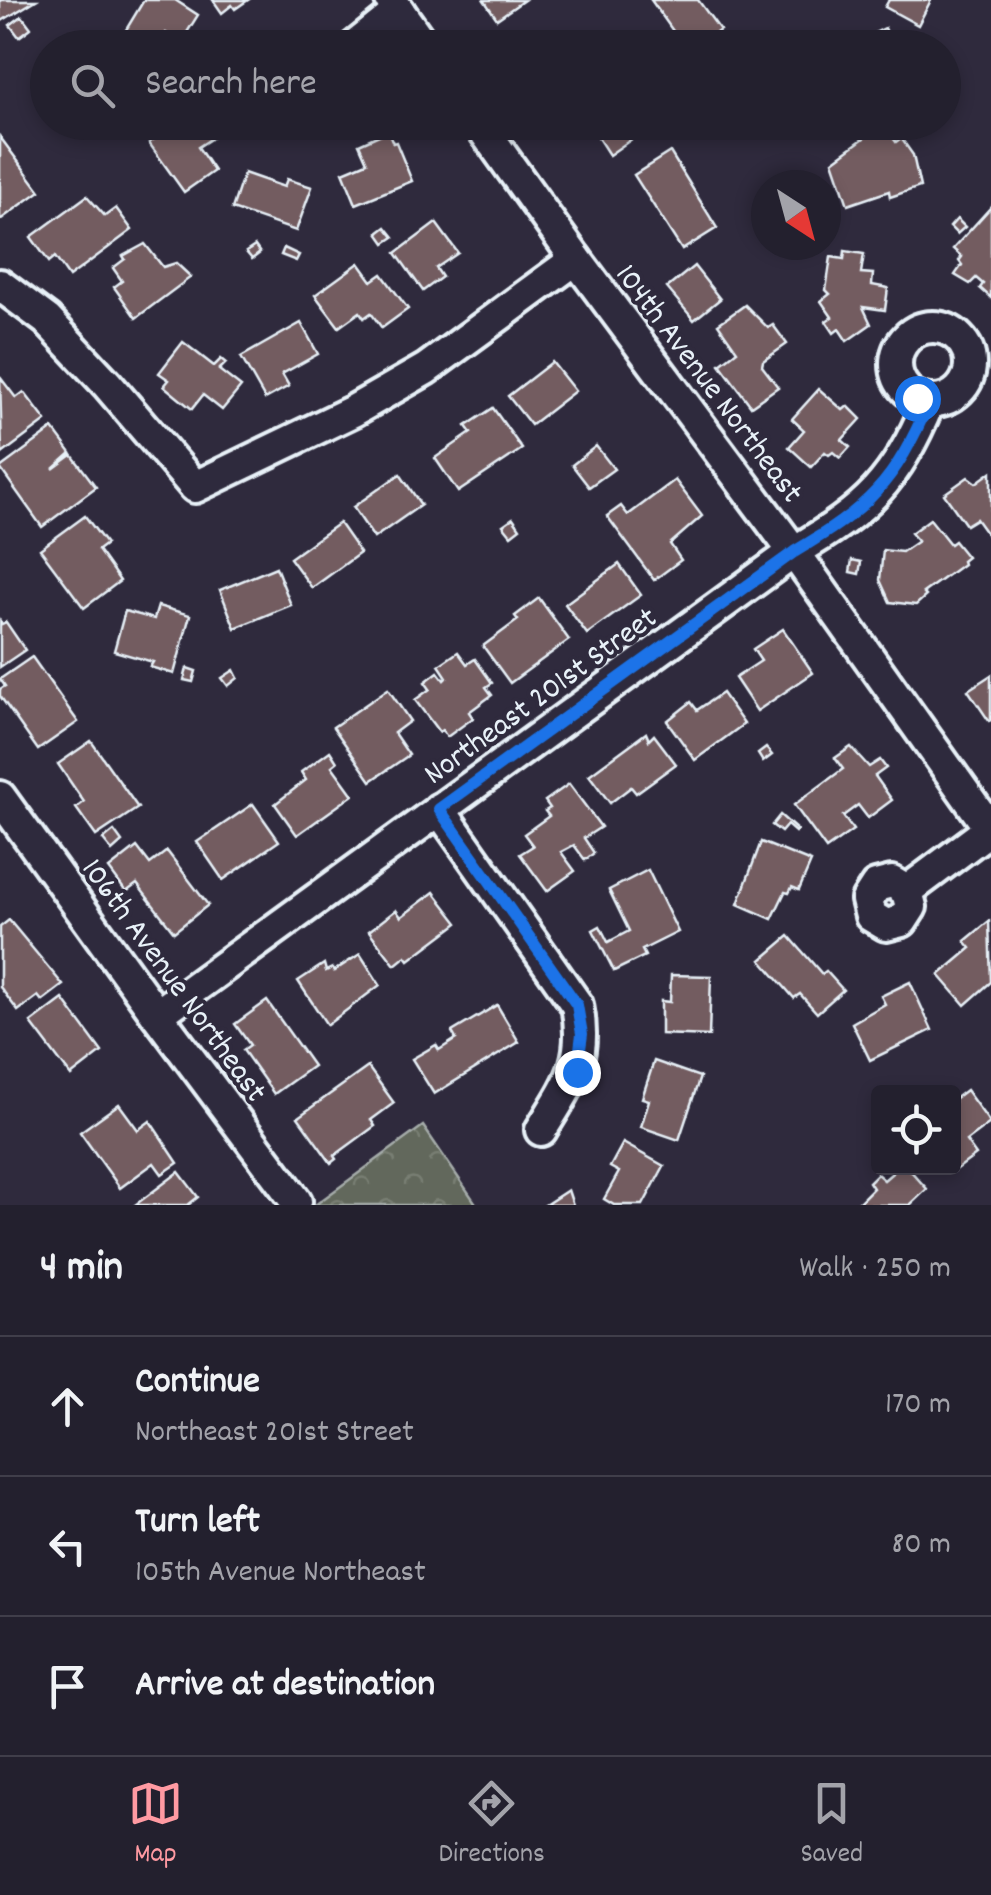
<!DOCTYPE html>
<html lang="en">
<head>
<meta charset="utf-8">
<style>
  :root { --surface:#23202e; --page:#2f2d3a; --text:#f1f3f6; --muted:#a3a3aa; --line:#403e4a; --accent:#ff9aa2 }
  body { margin:0; font-family:Dekko,sans-serif; background:var(--page); color:var(--text) }
  .controls { position:absolute; right:30px; bottom:30px; display:grid; overflow:hidden; border-radius:10px; box-shadow:0 5px 15px #0003 }
  .controls button { width:90px; height:90px; display:grid; place-items:center; padding:0; border:0; border-bottom:2px solid var(--line); background:var(--surface); color:var(--text); font:50px sans-serif }
  .compass { position:absolute; left:751px; top:170px; width:90px; height:90px; border-radius:50%; background:var(--surface); box-shadow:0 5px 15px #0003; rotate:144deg }
  .stop { position:absolute; width:30px; height:30px; margin:-22px; border:8px solid #1a73e8; border-radius:50%; background:#fff }
  .stop.end { background:#1a73e8; border-color:#fff; box-shadow:0 2px 10px #0008 }
  .list { margin:0; padding:0; list-style:none }
  h2 { display:flex; justify-content:space-between; align-items:center; height:130px; margin:0; padding:0 40px; font-size:42px }
  h2 small { font-size:32px; font-weight:400; color:var(--muted) }
  .list li { display:grid; grid-template-columns:65px 1fr auto; gap:30px; align-items:center; box-sizing:border-box; height:140px; padding:0 40px; border-top:2px solid var(--line) }
  .list b { display:block; font-size:38px; white-space:nowrap }
  .list p { margin:0; font-size:32px; white-space:nowrap; color:var(--muted) }
  .list em { font-size:32px; font-style:normal; color:var(--muted) }
  .icon { flex:none; width:55px; height:55px; fill:none; stroke:currentColor; stroke-width:2; stroke-linecap:round; stroke-linejoin:round }
  .map { position:relative; flex:none; width:991px; height:1205px; overflow:hidden }
  .search { position:absolute; background:var(--surface); box-shadow:0 5px 15px #0003; left:30px; right:30px; top:30px; height:110px; display:flex; align-items:center; gap:25px; box-sizing:border-box; padding:0 35px; border-radius:55px; color:var(--muted); font-size:38px }
  .sheet { height:550px; background:var(--surface) }
  nav { display:flex; justify-content:space-around; align-items:center; box-sizing:border-box; height:140px; border-top:2px solid var(--line); background:var(--surface); font-size:28px; color:var(--muted) }
  nav a { display:grid; justify-items:center; gap:5px }
  nav .on { color:var(--accent) }
  .map>svg:first-child { display:block }
  .forest { fill:url(#forest-crowns); stroke:#a5acaa; stroke-width:2.5 }
  .building { fill:#735c61; stroke:#e8f1f8; stroke-width:2.5 }
  .lines { fill:none; stroke-linecap:round; stroke-linejoin:round }
  .minor-casing { stroke:#e8f1f8; stroke-width:38 }
  .minor { stroke:#2f2a3d; stroke-width:30 }
  .route { stroke:#1a73e8; stroke-width:12 }
  .labels { text-anchor:middle; stroke-width:8; stroke-linejoin:round; paint-order:stroke }
  .street-label { font-size:32px; fill:#e8f1f8; stroke:#2f2a3d }
</style>
</head>
<body>
<div class="map">
<svg width="991" height="1205" viewBox="0 0 991 1205">
  <defs>
    <pattern id="forest-crowns" width="20" height="18" patternUnits="userSpaceOnUse" patternTransform="scale(2.5)"><rect width="20" height="18" fill="#62685b"/><path d="M2 6a3 3 0 1 1 6 0M12 15a3 3 0 1 1 6 0" fill="none" stroke="#787e73"/></pattern>
  </defs>
  <rect width="100%" height="100%" fill="#2f2a3d"/>
  <filter id="ink" filterUnits="userSpaceOnUse"><feTurbulence type="fractalNoise" baseFrequency=".01" numOctaves="2"/><feDisplacementMap in="SourceGraphic" scale="20" xChannelSelector="R" yChannelSelector="G"/><feConvolveMatrix kernelMatrix="1 2 1 2 8 2 1 2 1" color-interpolation-filters="sRGB"/></filter>
  <g filter="url(#ink)">
    <polygon class="forest" points="423,1126 477,1205 315,1205"/>
    <g class="building">
      <polygon points="0,0 36,0 0,22"/>
      <polygon points="144,0 175,0 198,15 181,42 166,33 157,48 115,48"/>
      <polygon points="213,0 248,0 235,9 232,5 222,13"/>
      <polygon points="484,0 524,0 497,19"/>
      <polygon points="651,0 698,0 720,30 695,48 685,48"/>
      <polygon points="889,0 931,0 918,25 885,7"/>
      <polygon points="22,16 31,28 19,37 10,25"/>
      <polygon points="885,28 894,48 828,48 849,37 852,44"/>
      <polygon points="178,122 201,122 212,138 198,147 214,171 184,192 149,143"/>
      <polygon points="604,122 656,122 609,155 593,130"/>
      <polygon points="883,124 896,142 901,138 913,155 920,187 890,197 889,191 848,205 833,161"/>
      <polygon points="388,131 393,143 396,142 412,181 356,204 343,172 367,162 359,144"/>
      <polygon points="0,137 40,191 0,220"/>
      <polygon points="670,152 717,228 682,250 634,175"/>
      <polygon points="244,173 284,187 287,179 312,187 296,231 232,209"/>
      <polygon points="87,196 105,216 116,208 132,230 69,277 55,257 49,262 31,237"/>
      <polygon points="991,207 991,298 980,288 983,284 976,278 970,284 955,275 962,265 959,261 962,257 953,249"/>
      <polygon points="957,219 965,227 957,234 950,227"/>
      <polygon points="436,223 458,253 436,268 442,277 423,291 396,253"/>
      <polygon points="386,227 394,237 385,243 378,233"/>
      <polygon points="145,244 163,267 176,263 191,277 136,318 114,287 122,281 113,268 125,259 123,256"/>
      <polygon points="255,246 260,253 252,259 246,252"/>
      <polygon points="284,248 299,255 296,261 281,255"/>
      <polygon points="845,251 864,254 861,273 873,274 872,285 888,288 885,310 863,307 871,324 847,341 839,329 834,333 826,321 832,317 821,301 830,294 826,290 831,257 844,259"/>
      <polygon points="359,263 372,281 382,274 408,309 382,328 371,313 364,318 360,312 339,327 315,295"/>
      <polygon points="694,266 720,299 694,320 667,288"/>
      <polygon points="745,305 768,328 773,325 787,344 763,361 762,366 778,387 751,406 720,364 737,351 718,324"/>
      <polygon points="301,323 318,354 282,374 289,386 265,399 241,357"/>
      <polygon points="183,342 214,366 221,359 226,363 219,370 241,387 222,410 203,395 192,409 164,386 169,380 159,373"/>
      <polygon points="552,362 575,391 531,425 508,396"/>
      <polygon points="0,377 16,398 24,392 46,421 2,454"/>
      <polygon points="819,389 843,410 848,406 861,419 842,440 850,447 840,458 833,452 829,455 825,452 811,467 789,447 804,430 792,419"/>
      <polygon points="493,408 522,449 458,492 435,458 471,433 466,426"/>
      <polygon points="53,429 71,453 53,469 72,455 96,487 42,527 0,468"/>
      <polygon points="596,446 614,469 589,487 572,465"/>
      <polygon points="991,472 991,535 989,537 976,519 966,525 944,494 968,477 976,483"/>
      <polygon points="400,474 421,505 374,538 353,507"/>
      <polygon points="675,480 702,516 670,544 681,560 654,580 607,516 621,506 628,515"/>
      <polygon points="85,516 106,544 98,550 120,581 84,608 40,549"/>
      <polygon points="513,518 520,528 511,535 503,525"/>
      <polygon points="930,519 950,544 954,541 967,557 962,561 963,564 923,593 926,596 916,605 890,602 880,580 883,550 902,552 918,541 911,533"/>
      <polygon points="339,523 360,553 312,588 290,558"/>
      <polygon points="852,560 861,562 859,574 850,572"/>
      <polygon points="619,564 641,595 587,634 565,604"/>
      <polygon points="276,567 291,605 235,628 220,590"/>
      <polygon points="539,598 569,640 510,683 483,646 518,620 515,616"/>
      <polygon points="158,606 190,615 174,674 150,667 153,662 114,651 125,611 154,619"/>
      <polygon points="0,621 2,624 6,622 25,650 0,667"/>
      <polygon points="783,629 813,673 757,711 735,678 761,661 753,649"/>
      <polygon points="458,652 467,664 475,659 492,683 486,687 492,695 469,712 473,718 447,737 442,730 439,732 415,700 430,689 425,682 438,672 444,680 447,677 439,665"/>
      <polygon points="32,657 78,722 38,750 0,696 0,689 5,686 0,679"/>
      <polygon points="187,668 196,671 193,682 184,680"/>
      <polygon points="234,670 238,678 228,686 222,678"/>
      <polygon points="991,675 991,720 989,721 968,690"/>
      <polygon points="388,689 410,721 394,733 409,755 371,781 333,727"/>
      <polygon points="722,693 744,724 695,760 667,721 691,702 697,710"/>
      <polygon points="646,733 649,740 654,735 676,764 636,793 631,787 610,803 589,775"/>
      <polygon points="91,741 138,808 96,836 76,808 84,802 58,764"/>
      <polygon points="851,747 869,767 880,760 886,768 875,776 892,800 868,818 858,805 843,816 853,830 826,849 794,805 843,769 835,758"/>
      <polygon points="766,748 772,755 763,762 758,754"/>
      <polygon points="330,751 337,762 332,766 353,795 297,835 275,804 306,780 301,772"/>
      <polygon points="569,784 601,827 584,838 594,853 585,860 574,845 561,852 575,871 547,891 520,854 533,846 524,834 549,816 545,811 550,808 545,801"/>
      <polygon points="253,804 279,841 223,880 197,842"/>
      <polygon points="780,815 797,830 795,832 787,825 781,832 772,825"/>
      <polygon points="114,831 122,842 112,851 103,840"/>
      <polygon points="761,842 811,862 799,890 792,887 789,893 785,892 772,919 738,904"/>
      <polygon points="137,847 150,864 167,851 208,905 174,932 137,884 126,892 109,869"/>
      <polygon points="648,870 678,932 642,950 645,956 614,971 593,930 600,926 608,942 629,931 609,890"/>
      <polygon points="434,892 458,923 409,960 406,956 395,965 369,931 396,910 401,917"/>
      <polygon points="9,920 63,985 42,1001 38,996 18,1011 0,987 0,927"/>
      <polygon points="989,921 991,982 965,1005 939,975 971,948 965,941"/>
      <polygon points="789,936 822,974 826,971 843,990 817,1013 800,994 794,998 761,960"/>
      <polygon points="360,954 380,985 327,1025 298,981 324,964 326,971 332,968 334,971"/>
      <polygon points="671,975 711,976 709,1036 661,1034 661,1001 670,1002"/>
      <polygon points="910,982 932,1030 870,1060 852,1023 885,1004 881,996"/>
      <polygon points="63,999 102,1052 71,1076 31,1023"/>
      <polygon points="267,1001 313,1066 274,1094 243,1050 250,1045 235,1024"/>
      <polygon points="497,1005 519,1042 434,1094 412,1059 436,1045 439,1050 456,1039 452,1032"/>
      <polygon points="654,1061 700,1077 679,1140 641,1127 649,1100 642,1098"/>
      <polygon points="368,1067 394,1103 371,1120 375,1126 334,1156 336,1159 331,1163 298,1117"/>
      <polygon points="966,1090 990,1123 966,1141 976,1155 953,1172 950,1168 954,1168 954,1099"/>
      <polygon points="119,1104 138,1130 150,1121 178,1163 162,1174 154,1163 120,1188 80,1132"/>
      <polygon points="623,1143 664,1166 643,1205 614,1205 604,1199 619,1172 610,1167"/>
      <polygon points="898,1168 908,1168 927,1189 910,1205 859,1205 858,1203 873,1188 869,1182 877,1174 884,1180"/>
      <polygon points="179,1172 198,1197 188,1205 135,1205"/>
      <polygon points="568,1190 573,1205 545,1205"/>
    </g>
    <g class="lines">
      <defs>
        <g id="minor">
          <polyline points="391,0 425,48"/>
          <polyline points="353,48 399,11"/>
          <polyline points="478,122 576,259 794,552 991,830"/>
          <polyline points="0,285 47,320 107,384 195,487 353,411 426,369 576,259"/>
          <circle cx="933" cy="364" r="37"/>
          <polyline points="0,797 157,1015 296,1201"/>
          <path d="M439,809l138,196c11,56 -8,79 -36,125"/>
          <polyline points="907,891 911,907 902,921 886,925 871,916 867,900 876,886 892,882 907,891 990,829"/>
          <path d="M157,1015l637,-463c74,-44 101,-69 135,-150"/>
        </g>
      </defs>
      <use href="#minor" class="minor-casing"/>
      <use href="#minor" class="minor"/>
    </g>
  </g>
  <g class="lines" filter="url(#ink)">
    <path class="route" d="M577,1072l5,-38 -5,-29 -138,-196 355,-257c74,-44 101,-69 135,-150l-12,-4"/>
  </g>
  <g class="labels">
    <g class="street-label">
      <text transform="translate(711 382) rotate(53)" y="11">104th Avenue Northeast</text>
      <text transform="translate(539 694) rotate(-36)" y="11">Northeast 201st Street</text>
      <text transform="translate(176 979) rotate(54)" y="11">106th Avenue Northeast</text>
    </g>
  </g>
</svg>
<div class="controls">
<button><svg class="icon" aria-label="locate" viewBox="0 0 24 24"><circle cx="12" cy="12" r="6"/><path d="M12 2v4M12 18v4M2 12h4M18 12h4"/></svg></button>
</div>
<svg class="compass" viewBox="-18 -18 36 36"><path d="M0-13l5 13h-10z" fill="#e53935"/><path d="M0 13l5-13h-10z" fill="#a3a3aa"/></svg>
<div class="stop" style="left:917px;top:398px"></div>
<div class="stop end" style="left:577px;top:1072px"></div>
<div class="search"><svg class="icon" aria-label="search" viewBox="0 0 24 24"><circle cx="10" cy="10" r="6"/><path d="M15 15l6 6"/></svg>Search here</div>
</div>
<section class="sheet">
<h2>4 min<small>Walk · 250 m</small></h2>
<ul class="list">
<li><svg class="icon" aria-label="ahead" viewBox="0 0 24 24"><path d="M12 20V5M6 11l6-6 6 6"/></svg><div><b>Continue</b><p>Northeast 201st Street</p></div><em>170 m</em></li>
<li><svg class="icon" aria-label="left" viewBox="0 0 24 24"><path d="M17 20v-9H6M10 6l-5 5 5 5"/></svg><div><b>Turn left</b><p>105th Avenue Northeast</p></div><em>80 m</em></li>
<li><svg class="icon" aria-label="arrive" viewBox="0 0 24 24"><path d="M6 21V4h12l-3 4 3 4H6"/></svg><div><b>Arrive at destination</b></div></li>
</ul>
</section>
<nav>
<a class="on"><svg class="icon" aria-label="map" viewBox="0 0 24 24"><path d="M3 6l6-2 6 2 6-2v14l-6 2-6-2-6 2zM9 4v14M15 6v14"/></svg>Map</a>
<a><svg class="icon" aria-label="directions" viewBox="0 0 24 24"><path d="M12 3l9 9-9 9-9-9zM9 14v-3h6M13 9l2 2-2 2"/></svg>Directions</a>
<a><svg class="icon" aria-label="saved" viewBox="0 0 24 24"><path d="M7 4h10v16l-5-4-5 4z"/></svg>Saved</a>
</nav>
</body>
</html>
